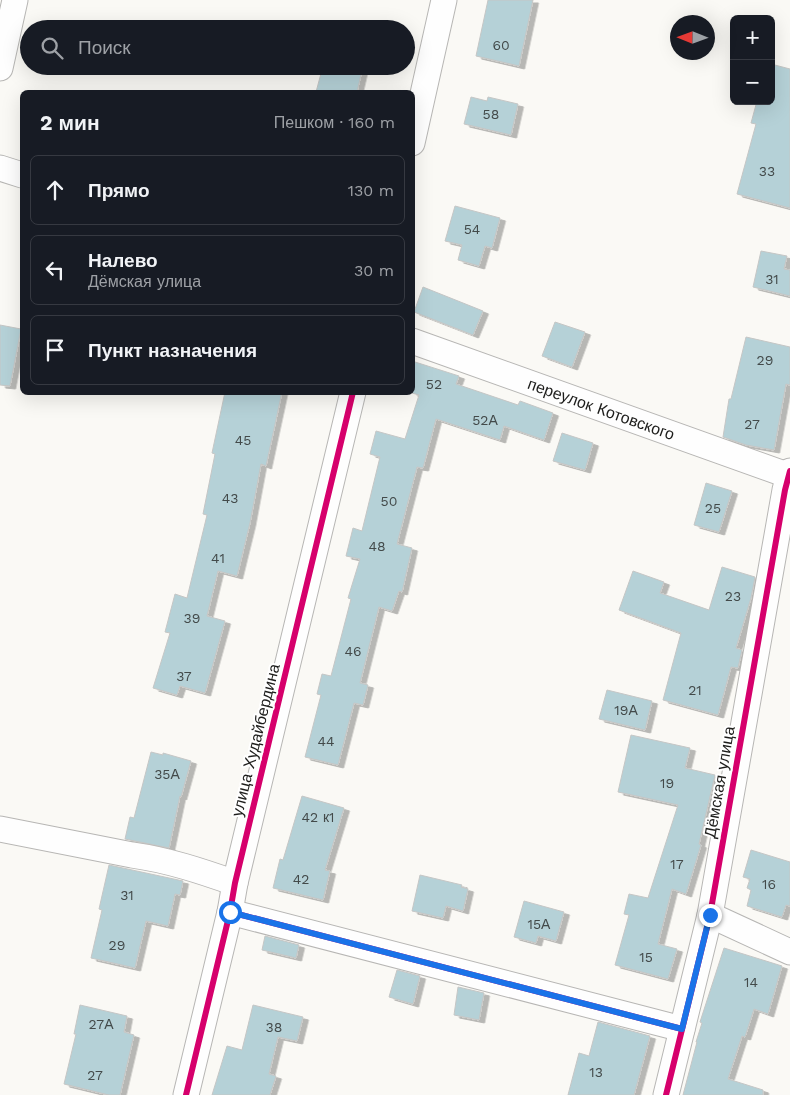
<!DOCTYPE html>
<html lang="ru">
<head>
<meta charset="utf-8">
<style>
  :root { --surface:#171b24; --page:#242831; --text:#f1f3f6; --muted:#9ea1a6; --line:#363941 }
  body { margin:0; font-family:"Work Sans",sans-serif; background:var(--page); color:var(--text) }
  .controls { position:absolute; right:15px; top:15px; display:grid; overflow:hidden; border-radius:8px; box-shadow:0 5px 20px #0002 }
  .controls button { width:45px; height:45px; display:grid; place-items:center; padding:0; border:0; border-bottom:1px solid var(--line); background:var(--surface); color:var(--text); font:25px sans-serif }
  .compass { position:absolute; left:670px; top:15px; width:45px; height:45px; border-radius:50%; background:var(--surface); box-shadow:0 5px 20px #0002; rotate:271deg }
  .stop { position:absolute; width:15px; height:15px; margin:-11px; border:4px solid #1a73e8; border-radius:50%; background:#fff }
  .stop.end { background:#1a73e8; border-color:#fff; box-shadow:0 1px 5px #0008 }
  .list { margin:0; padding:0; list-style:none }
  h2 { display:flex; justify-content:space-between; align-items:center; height:65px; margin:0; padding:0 20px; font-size:21px }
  h2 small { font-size:16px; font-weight:400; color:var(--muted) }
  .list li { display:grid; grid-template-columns:32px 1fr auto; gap:15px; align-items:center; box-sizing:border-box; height:70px; margin:0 10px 10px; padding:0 10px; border:1px solid var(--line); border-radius:8px }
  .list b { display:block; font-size:19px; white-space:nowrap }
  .list p { margin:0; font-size:16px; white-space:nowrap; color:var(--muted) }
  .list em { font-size:16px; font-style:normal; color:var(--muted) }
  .icon { flex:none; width:28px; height:28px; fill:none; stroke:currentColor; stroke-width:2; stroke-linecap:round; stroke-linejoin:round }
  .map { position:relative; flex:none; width:790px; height:1095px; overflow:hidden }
  .search { position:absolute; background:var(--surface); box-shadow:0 5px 20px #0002; left:20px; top:20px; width:395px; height:55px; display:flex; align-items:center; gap:12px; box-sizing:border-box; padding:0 18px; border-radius:28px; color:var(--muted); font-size:19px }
  .panel { position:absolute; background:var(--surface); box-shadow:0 5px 20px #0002; left:20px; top:90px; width:395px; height:305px; border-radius:8px }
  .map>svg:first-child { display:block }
  .building { fill:#b5d1d7; stroke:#c5c6c5; filter:url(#shadow) }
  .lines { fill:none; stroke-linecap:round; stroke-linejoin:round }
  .minor-casing { stroke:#b7b6b4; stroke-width:27 }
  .minor { stroke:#fefefe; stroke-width:25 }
  .cycleway-casing { stroke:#fff; stroke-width:9 }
  .cycleway { stroke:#d6006c; stroke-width:6 }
  .route { stroke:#1a73e8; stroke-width:6 }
  .labels { text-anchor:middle; stroke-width:4; stroke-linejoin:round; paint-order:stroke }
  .number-label { font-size:14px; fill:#434a4a }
  .street-label { font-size:16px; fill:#1d1d1b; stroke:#fff }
</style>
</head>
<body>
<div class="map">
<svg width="790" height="1095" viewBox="0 0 790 1095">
  <defs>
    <filter id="shadow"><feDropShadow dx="5.5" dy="3" stdDeviation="0" flood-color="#0004"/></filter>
  </defs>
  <rect width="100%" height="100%" fill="#faf9f5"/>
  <g class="building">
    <polygon points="488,0 533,0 519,66 476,56"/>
    <polygon points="771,64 790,69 790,208 737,194 756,124 751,123 757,101 771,101"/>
    <polygon points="323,66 363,66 357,92 316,92"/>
    <polygon points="471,97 487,101 488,97 518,104 511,135 464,124"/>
    <polygon points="455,206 500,218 492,248 485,246 479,266 458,260 462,245 445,241"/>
    <polygon points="761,251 787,256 784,269 790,270 790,296 753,287"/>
    <polygon points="423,287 483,311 473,335 414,312"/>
    <polygon points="555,322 585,332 572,367 542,356"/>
    <polygon points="0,325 21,329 10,386 0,385"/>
    <polygon points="746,337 790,347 790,385 786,384 774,450 746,445 723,437 729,399 731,399"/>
    <polygon points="412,361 459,376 456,384 518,405 520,401 553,413 544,440 504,426 500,440 436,419 423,468 417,467 397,544 412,548 402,592 399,591 392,611 379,607 360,683 368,685 363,705 354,703 338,765 305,757 321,695 317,694 322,674 331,676 351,599 348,598 360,559 346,556 353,528 362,531 380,457 370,454 376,431 405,439 419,395 412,393"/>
    <polygon points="225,392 282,392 266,466 261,464 250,523 237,576 218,571 207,616 225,621 205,693 180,686 177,695 153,688 170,633 165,632 175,594 187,598 207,515 203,514 215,454 212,453"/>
    <polygon points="562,433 593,443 585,470 553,461"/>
    <polygon points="706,483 732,491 719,532 694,525"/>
    <polygon points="722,567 755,577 751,598 736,648 742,650 738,668 731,667 718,715 663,700 681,633 619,610 633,571 664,582 660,593 709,610"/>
    <polygon points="607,690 652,701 645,730 599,719"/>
    <polygon points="631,735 690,748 685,768 715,775 699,844 701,845 686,894 672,889 658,944 677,949 668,979 615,965 629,915 624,914 629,894 648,898 678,805 618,792"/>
    <polygon points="151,752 163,755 163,753 191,761 181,797 180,796 169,848 125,839 130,817 134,818"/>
    <polygon points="302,796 344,808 325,870 330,871 323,900 273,888 280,859 283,860"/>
    <polygon points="751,850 790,862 790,906 786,905 782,917 747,906 751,890 747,888 750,879 743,877"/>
    <polygon points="109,865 183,881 180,895 175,894 168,926 146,921 135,968 91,958 102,910 99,909"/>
    <polygon points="420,875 462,885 461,887 468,889 463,911 446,906 443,918 412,911"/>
    <polygon points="524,901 564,912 556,941 538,936 536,943 514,937"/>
    <polygon points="265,936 299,945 296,958 262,950"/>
    <polygon points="724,948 782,966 768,1014 754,1009 745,1037 742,1036 728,1079 763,1090 763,1095 683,1095 697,1042 696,1042 702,1023 700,1022"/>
    <polygon points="397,970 420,976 413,1004 389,997"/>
    <polygon points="458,987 484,993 479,1020 454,1015"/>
    <polygon points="80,1005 127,1016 124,1032 134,1035 120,1095 109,1095 64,1084 76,1034 74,1034"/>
    <polygon points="253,1005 303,1017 297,1041 278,1037 269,1074 276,1076 270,1095 212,1095 227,1046 242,1050"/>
    <polygon points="598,1022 650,1036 634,1095 568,1095 579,1053 589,1056"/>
  </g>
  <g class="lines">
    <defs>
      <g id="minor">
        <polyline points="0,68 15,0"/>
        <polyline points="412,143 444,0"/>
        <polyline points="0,168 22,175"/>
        <path id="s1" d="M412,341l378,135"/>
        <path d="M0,829l132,26c36,5 69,16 103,28"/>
        <polyline points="230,912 682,1029"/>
        <polyline points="710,915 790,952"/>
        <polyline points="186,1095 230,912 235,883 353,392"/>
        <polyline points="666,1095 710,915 785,490 790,471"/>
      </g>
    </defs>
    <use href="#minor" class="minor-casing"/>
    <use href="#minor" class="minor"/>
    <defs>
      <g id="cycleway">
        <polyline points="230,912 682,1029"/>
        <polyline points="186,1095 230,912 235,883 353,392"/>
        <polyline points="666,1095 710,915 785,490 790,471"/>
      </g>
    </defs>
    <use href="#cycleway" class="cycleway-casing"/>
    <use href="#cycleway" class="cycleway"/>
  </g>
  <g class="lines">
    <polyline class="route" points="230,912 682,1029 710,915"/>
  </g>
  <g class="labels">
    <g class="number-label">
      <text x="501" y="50">60</text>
      <text x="491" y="119">58</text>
      <text x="767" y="176">33</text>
      <text x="472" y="234">54</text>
      <text x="772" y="284">31</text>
      <text x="765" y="365">29</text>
      <text x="434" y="389">52</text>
      <text x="485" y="425">52А</text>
      <text x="752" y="429">27</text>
      <text x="243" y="445">45</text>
      <text x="230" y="503">43</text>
      <text x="389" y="506">50</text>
      <text x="713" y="513">25</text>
      <text x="377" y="551">48</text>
      <text x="218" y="563">41</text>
      <text x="733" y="601">23</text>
      <text x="192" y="623">39</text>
      <text x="353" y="656">46</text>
      <text x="184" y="681">37</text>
      <text x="695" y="695">21</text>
      <text x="626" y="715">19А</text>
      <text x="326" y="746">44</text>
      <text x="167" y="779">35А</text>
      <text x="667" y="788">19</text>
      <text x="318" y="822">42 к1</text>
      <text x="677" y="869">17</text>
      <text x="301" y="884">42</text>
      <text x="769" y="889">16</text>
      <text x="127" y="900">31</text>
      <text x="539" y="929">15А</text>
      <text x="117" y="950">29</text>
      <text x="646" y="962">15</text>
      <text x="751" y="987">14</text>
      <text x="101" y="1029">27А</text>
      <text x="274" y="1032">38</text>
      <text x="596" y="1077">13</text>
      <text x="95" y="1080">27</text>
    </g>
    <g class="street-label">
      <text dy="6" stroke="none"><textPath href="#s1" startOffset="201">переулок Котовского</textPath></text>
      <text transform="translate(255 740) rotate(-76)" y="6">улица Худайбердина</text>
      <text transform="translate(719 782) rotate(-80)" y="6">Дёмская улица</text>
    </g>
  </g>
</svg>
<div class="controls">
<button>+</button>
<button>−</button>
</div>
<svg class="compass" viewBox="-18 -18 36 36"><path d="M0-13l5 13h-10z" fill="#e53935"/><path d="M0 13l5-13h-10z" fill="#9ea1a6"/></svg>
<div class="stop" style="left:230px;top:912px"></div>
<div class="stop end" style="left:710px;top:915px"></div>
<div class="search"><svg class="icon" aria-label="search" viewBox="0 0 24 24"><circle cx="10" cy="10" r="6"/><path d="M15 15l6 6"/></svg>Поиск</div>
<section class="panel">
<h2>2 мин<small>Пешком · 160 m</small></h2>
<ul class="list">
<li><svg class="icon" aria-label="ahead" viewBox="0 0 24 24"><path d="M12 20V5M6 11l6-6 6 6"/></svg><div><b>Прямо</b></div><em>130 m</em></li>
<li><svg class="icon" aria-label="left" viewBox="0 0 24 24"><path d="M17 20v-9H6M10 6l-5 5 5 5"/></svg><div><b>Налево</b><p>Дёмская улица</p></div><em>30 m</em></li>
<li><svg class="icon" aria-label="arrive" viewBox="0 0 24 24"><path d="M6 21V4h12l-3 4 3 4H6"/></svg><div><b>Пункт назначения</b></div></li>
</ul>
</section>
</div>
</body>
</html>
